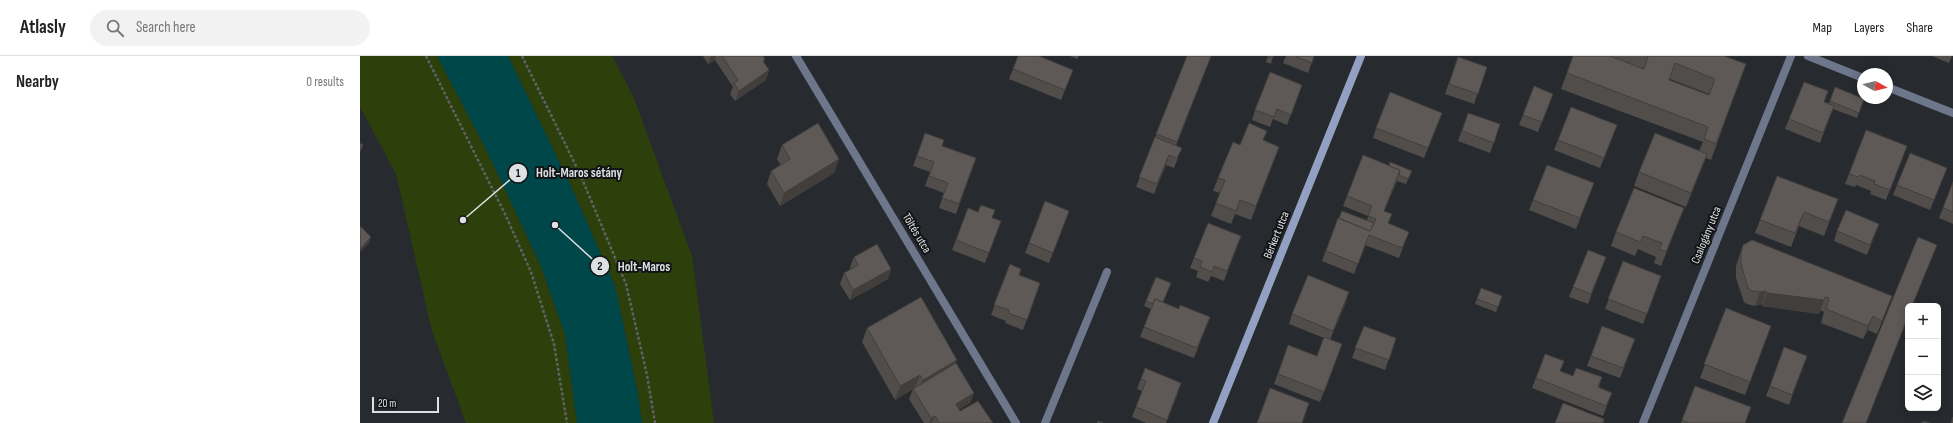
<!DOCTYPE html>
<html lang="en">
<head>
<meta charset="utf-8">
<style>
  :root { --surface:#fff; --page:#f2f2f2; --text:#222; --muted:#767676; --line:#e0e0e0 }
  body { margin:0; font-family:"Sofia Sans Condensed",sans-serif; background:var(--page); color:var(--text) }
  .controls { position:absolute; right:12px; bottom:12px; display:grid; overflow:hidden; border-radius:6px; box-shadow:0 2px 10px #0003 }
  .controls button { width:36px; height:36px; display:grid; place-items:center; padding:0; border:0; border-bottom:1px solid var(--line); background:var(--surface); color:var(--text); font:20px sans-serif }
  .compass { position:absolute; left:1497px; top:12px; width:36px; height:36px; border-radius:50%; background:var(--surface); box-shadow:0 2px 10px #0003; rotate:98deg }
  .scale { position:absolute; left:12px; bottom:10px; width:67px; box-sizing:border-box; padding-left:4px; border:2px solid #dee1e3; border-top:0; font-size:11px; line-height:14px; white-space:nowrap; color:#dee1e3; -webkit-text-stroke:3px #121315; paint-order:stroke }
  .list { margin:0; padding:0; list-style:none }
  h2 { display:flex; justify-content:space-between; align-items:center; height:52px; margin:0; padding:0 16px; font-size:17px }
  h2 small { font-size:13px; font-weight:400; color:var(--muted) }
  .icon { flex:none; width:22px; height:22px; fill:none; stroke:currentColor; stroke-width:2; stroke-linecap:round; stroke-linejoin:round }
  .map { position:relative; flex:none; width:1593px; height:367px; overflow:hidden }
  header { display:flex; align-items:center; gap:24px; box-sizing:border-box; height:56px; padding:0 20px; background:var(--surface); border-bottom:1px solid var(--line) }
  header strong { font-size:19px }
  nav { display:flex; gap:22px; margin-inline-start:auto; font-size:14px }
  .search { width:280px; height:36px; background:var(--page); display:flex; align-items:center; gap:10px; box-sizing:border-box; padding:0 14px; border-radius:22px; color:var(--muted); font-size:15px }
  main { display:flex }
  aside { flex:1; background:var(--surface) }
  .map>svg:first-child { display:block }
  .green { fill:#2d3f0b }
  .water { fill:#00474a }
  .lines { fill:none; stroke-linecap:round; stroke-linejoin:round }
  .path { stroke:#5f6266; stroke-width:2.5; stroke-dasharray:3 2; stroke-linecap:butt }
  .lane { stroke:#6e768c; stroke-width:8 }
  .street { stroke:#6e768c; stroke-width:8 }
  .secondary { stroke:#94a0c3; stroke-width:8 }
  .wall { fill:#514d4a; fill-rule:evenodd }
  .shaded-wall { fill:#423e3c }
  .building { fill:#5e5956; stroke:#423e3c; fill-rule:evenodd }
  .labels { text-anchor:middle; stroke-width:4; stroke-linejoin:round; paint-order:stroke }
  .street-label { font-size:12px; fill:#dee1e3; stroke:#121315 }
  .leader { fill:none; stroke:#dee1e3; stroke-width:1.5 }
  .callout-dot { fill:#dee1e3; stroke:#121315; stroke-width:1.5 }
  .mark-label { font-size:12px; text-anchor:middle; font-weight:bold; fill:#111 }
  .callout-label { font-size:13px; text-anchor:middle; font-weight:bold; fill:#dee1e3; stroke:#121315; stroke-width:4; stroke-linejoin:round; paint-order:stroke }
</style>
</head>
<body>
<header>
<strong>Atlasly</strong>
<div class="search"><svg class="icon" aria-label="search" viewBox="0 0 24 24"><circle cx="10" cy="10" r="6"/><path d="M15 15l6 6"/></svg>Search here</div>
<nav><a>Map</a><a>Layers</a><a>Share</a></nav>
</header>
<main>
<aside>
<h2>Nearby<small>0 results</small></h2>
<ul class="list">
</ul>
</aside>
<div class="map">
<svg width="1593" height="367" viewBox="0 0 1593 367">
  <rect width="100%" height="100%" fill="#272b2f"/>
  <g class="green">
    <polygon points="0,0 77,0 125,91 181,210 205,278 217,367 106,367 72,275 36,118 0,51"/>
    <polygon points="148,0 252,0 273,40 332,200 354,367 282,367 277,333 255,230 210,128"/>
  </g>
  <polygon class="water" points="77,0 148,0 210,128 255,230 277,333 282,367 217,367 205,278 181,210 125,91"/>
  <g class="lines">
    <g class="path">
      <polyline points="66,0 145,158 171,216 194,288 207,367"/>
      <polyline points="162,0 220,118 266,228 287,319 295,367"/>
    </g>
    <polyline class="lane" points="685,367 747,216"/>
    <g class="street">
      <polyline points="436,0 656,367"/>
      <polyline points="1448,0 1503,22"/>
      <polyline points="1527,31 1593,57"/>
      <polyline points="1283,367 1431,0"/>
    </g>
    <polyline class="secondary" points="853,367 1001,0"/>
  </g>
  <g class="wall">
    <polygon points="343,0 403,0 405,3 404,6 409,14 406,24 375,45 370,38 373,31 355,4 348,8"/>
    <polygon points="710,0 719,0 717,3"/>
    <polygon points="827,0 851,0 816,90 818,102 814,112 806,109 794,138 776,131"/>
    <polygon points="908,0 913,0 911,8 906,6"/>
    <polygon points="926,0 954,0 948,17 923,7"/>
    <path d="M1213,0h151l22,8 -35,96 -5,-2 -20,49 -52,-21 5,-14 60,-21 4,-9 -142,-53zM1310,23l39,15v1l-40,-15z"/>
    <polygon points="1572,0 1592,0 1589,7"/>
    <polygon points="1098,1 1127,11 1114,48 1085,38"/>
    <polygon points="653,13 713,14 701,44 649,23"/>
    <polygon points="942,29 927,69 913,63 910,71 892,64 895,54"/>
    <polygon points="1174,30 1193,38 1178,76 1159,69"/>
    <polygon points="1475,31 1504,43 1497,62 1473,53 1460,87 1425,73 1429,63 1464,46 1469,47"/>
    <polygon points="1082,57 1064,102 1013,82 1016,72"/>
    <polygon points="1108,57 1140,68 1130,97 1098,85"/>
    <polygon points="1257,69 1240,112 1194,94 1198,84"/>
    <polygon points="1506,74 1547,90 1526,144 1510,138 1511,135 1496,129 1495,131 1485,128"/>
    <polygon points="565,77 582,90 616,102 596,158 579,152 584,137 565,130 570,116 553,110"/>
    <polygon points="904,85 919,91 891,164 875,158 871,168 851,160 860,137 853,135 858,122 880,89"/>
    <polygon points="422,89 479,103 474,117 420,150 407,128 411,115 421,109 417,103"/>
    <polygon points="1003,99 1029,110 1052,115 1046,128 1037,125 1024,155 1032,158 1028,168 1049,176 1039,202 1005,189 994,218 962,205 978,162 1007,164 1008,160 983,150"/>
    <polygon points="1187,109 1234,127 1216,173 1169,154"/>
    <polygon points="1587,112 1570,154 1533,139 1537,129"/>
    <polygon points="1593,126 1593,168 1579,162"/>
    <polygon points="1478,143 1464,180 1439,170 1431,191 1395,177 1400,164"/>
    <polygon points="608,152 641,165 625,207 592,194"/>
    <polygon points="1324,152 1301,210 1294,207 1296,201 1278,193 1275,200 1251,190 1256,176"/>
    <polygon points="709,155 689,207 665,197 669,187"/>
    <polygon points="1519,168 1507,199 1474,185 1477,175"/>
    <polygon points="881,180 864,225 851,220 848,226 836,221 838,215 830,212 834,202"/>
    <polygon points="1383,189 1532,240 1517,278 1508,274 1503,283 1461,267 1464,256 1460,254 1459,258 1402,250 1402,248 1395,250 1387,248 1384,246 1376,222 1376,210"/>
    <polygon points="494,201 531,213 528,223 490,244 480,228 484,217 491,213 490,211"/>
    <polygon points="1246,201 1228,248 1209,241 1213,231"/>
    <polygon points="1263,205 1301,220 1283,268 1245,253"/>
    <polygon points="650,208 659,219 680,227 663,274 645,267 646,265 631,259"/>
    <polygon points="796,221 803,247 819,253 850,261 834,302 780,281 791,253 784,250"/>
    <polygon points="1121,232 1142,240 1136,256 1115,248"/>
    <polygon points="986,246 970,284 982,288 960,346 914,328 928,289 957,300 964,282 929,268 932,258"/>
    <polygon points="1366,252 1411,270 1385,339 1340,322"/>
    <polygon points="1004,270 1036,282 1025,314 992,302"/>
    <polygon points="1242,270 1275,283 1260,322 1227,310"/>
    <polygon points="507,272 596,307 614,337 610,347 599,353 600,355 633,367 564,367 549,343 553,333 535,344 502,286"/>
    <polygon points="1424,291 1447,300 1429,349 1406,340"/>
    <polygon points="1185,298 1204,305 1200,315 1213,320 1242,321 1239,331 1252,337 1243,360 1172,332"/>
    <polygon points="785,312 818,337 806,367 786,367 772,361 782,335 777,333"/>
    <polygon points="1335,330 1385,367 1321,367"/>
  </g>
  <g class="shaded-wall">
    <polygon points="351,0 356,0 355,4 348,8"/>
    <polygon points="851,0 812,100 817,86"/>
    <polygon points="409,14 406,24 375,45 379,35"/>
    <polygon points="919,91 914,104 891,164 896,150"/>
    <polygon points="1347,98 1342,111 1326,151 1331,137"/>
    <polygon points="809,99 806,109 794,138 797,128"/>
    <polygon points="479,103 474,117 420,150 424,137"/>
    <polygon points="11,181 9,187 0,196 0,193"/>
    <polygon points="531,213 528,223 490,244 493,234"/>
    <polygon points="1406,235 1402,248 1395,250 1400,236"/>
    <polygon points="989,236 986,246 969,285 973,275"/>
    <polygon points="1407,237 1465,241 1459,258 1402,250"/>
    <polygon points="1513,260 1508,274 1503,283 1508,270"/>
    <polygon points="597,304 592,317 558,338 563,324"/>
    <polygon points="560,319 555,332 535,344 540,330"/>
    <polygon points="614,337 610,347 592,358 596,348"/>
    <polygon points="575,360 572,367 569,367 571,362"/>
  </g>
  <g class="building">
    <polygon points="362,0 403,0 405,3 403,5 409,14 379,35 374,27 378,24"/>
    <polygon points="658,0 679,0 713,14 705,34 653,13"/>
    <polygon points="827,0 851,0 817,86 796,78"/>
    <polygon points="908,0 913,0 913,2 908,1"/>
    <polygon points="935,0 954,0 952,7"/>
    <path d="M1213,0h37l34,13 4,-13h76l22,8 -30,80 -12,-5 4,-12 -141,-54zM1315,7l40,16 -6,16 -40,-15z"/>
    <polygon points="1098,1 1127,11 1118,38 1089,28"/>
    <polygon points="910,16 942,29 931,59 917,53 914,61 895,54"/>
    <polygon points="1444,26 1468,35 1464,46 1474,50 1463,77 1429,63"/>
    <polygon points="1174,30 1193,38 1182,66 1163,59"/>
    <polygon points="1475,31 1504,43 1499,57 1470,45"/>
    <polygon points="1030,36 1082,57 1068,92 1016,72"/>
    <polygon points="1211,51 1257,69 1244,102 1198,84"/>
    <polygon points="1108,57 1140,68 1134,87 1102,75"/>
    <polygon points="458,67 479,103 424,137 411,115 430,103 422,89"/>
    <polygon points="889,67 907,75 903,84 919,91 896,150 880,144 876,155 856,147 865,124 858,122 873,86 880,89"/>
    <polygon points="1506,74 1547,90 1530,134 1514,128 1515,125 1500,119 1498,121 1489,118"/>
    <polygon points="565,77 584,84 582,90 616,102 599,148 582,142 588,127 569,120 574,106 557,100"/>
    <polygon points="1295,77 1347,98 1331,137 1279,116"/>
    <polygon points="795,81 822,92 817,102 809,99 797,128 779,121"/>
    <polygon points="0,87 3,89 0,96"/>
    <polygon points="1550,97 1587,112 1574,144 1537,129"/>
    <polygon points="1003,99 1040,114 1024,155 1032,158 1028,167 1049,176 1042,192 1009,179 998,208 966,195 978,162 1010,175 1016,163 1008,160 1012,150 987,140"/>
    <polygon points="1030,106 1052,115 1048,123 1039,119 1040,114 1029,110"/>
    <polygon points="1187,109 1234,127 1220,162 1173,144"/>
    <polygon points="1417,120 1478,143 1469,166 1444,156 1435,177 1400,164"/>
    <polygon points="1593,126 1593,156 1583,152"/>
    <polygon points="1274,132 1324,152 1306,196 1299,193 1302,187 1283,180 1280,186 1256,176"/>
    <polygon points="685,145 709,155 693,197 669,187"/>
    <polygon points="621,149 635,154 632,162 641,165 629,197 596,184 608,152 618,156"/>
    <polygon points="1486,154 1519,168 1510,189 1477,175"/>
    <polygon points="982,155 1014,167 1010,175 979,162"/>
    <polygon points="848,167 881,180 867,215 854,210 852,216 840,211 842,205 834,202"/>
    <polygon points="0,170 11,181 0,193"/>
    <polygon points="1558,181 1577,189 1552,250 1548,250 1548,261 1506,367 1482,367"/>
    <polygon points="1392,184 1532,240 1522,265 1513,260 1508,270 1466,253 1469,242 1465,241 1464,244 1407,237 1406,235 1400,236 1392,235 1388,232 1381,208 1381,197 1383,189"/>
    <polygon points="517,188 531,213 493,234 484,217 498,209 494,201"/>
    <polygon points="1228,194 1246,201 1231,238 1213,231"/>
    <polygon points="1263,205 1301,220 1287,258 1248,243"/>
    <polygon points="650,208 661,213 659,219 680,227 667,264 648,257 649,254 634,249"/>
    <polygon points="948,219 989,236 973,275 932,258"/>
    <polygon points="796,221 811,227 803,246 795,243 793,248 786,245"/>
    <polygon points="1121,232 1142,240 1138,251 1117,243"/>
    <polygon points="561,241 597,304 563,324 560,319 540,330 507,272"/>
    <polygon points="795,243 819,253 820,249 850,261 837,292 784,271"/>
    <polygon points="1366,252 1411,270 1390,326 1344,308"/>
    <polygon points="1004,270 1036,282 1029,304 995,292"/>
    <polygon points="1242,270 1275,283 1263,312 1231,300"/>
    <polygon points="964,281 982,288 964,336 918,318 928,289 957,300"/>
    <polygon points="1424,291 1447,300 1432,339 1410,330"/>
    <polygon points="1185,298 1204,305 1200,315 1213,320 1216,312 1242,321 1238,331 1252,337 1246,350 1176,322"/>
    <polygon points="596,307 614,337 596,348 600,355 618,345 633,367 579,367 575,360 571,362 553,333"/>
    <polygon points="785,312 821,327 807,364 776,351 786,325 781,323"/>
    <polygon points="1335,330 1391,351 1385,367 1329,367 1322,364"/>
    <polygon points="910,332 949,347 942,367 897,367"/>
    <polygon points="1203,347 1244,363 1243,367 1195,367"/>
    <polygon points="1593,361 1593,367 1591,367"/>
    <polygon points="738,365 743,367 737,367"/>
    <polygon points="1563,365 1570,367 1562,367"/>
  </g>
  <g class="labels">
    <g class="street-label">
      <text transform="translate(557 177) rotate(59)" y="4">Töltés utca</text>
      <text transform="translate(916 179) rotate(-68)" y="4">Bérkert utca</text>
      <text transform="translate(1346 179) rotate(-68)" y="4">Csalogány utca</text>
    </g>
  </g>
  <path class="leader" d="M103 164L158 117M195 169L240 210"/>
  <g class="callout-dot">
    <circle cx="103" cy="164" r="4"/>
    <circle cx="195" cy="169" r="4"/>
    <circle cx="158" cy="117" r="10"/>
    <circle cx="240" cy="210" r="10"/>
  </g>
  <g class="mark-label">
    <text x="158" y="121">1</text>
    <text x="240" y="214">2</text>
  </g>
  <g class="callout-label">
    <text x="219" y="121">Holt-Maros sétány</text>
    <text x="284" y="215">Holt-Maros</text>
  </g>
</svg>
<div class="controls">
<button>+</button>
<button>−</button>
<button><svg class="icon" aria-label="layers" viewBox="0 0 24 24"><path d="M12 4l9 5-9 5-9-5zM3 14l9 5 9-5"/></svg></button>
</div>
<svg class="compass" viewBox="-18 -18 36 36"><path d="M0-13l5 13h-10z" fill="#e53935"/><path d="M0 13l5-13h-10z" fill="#767676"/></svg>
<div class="scale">20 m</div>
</div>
</main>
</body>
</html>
